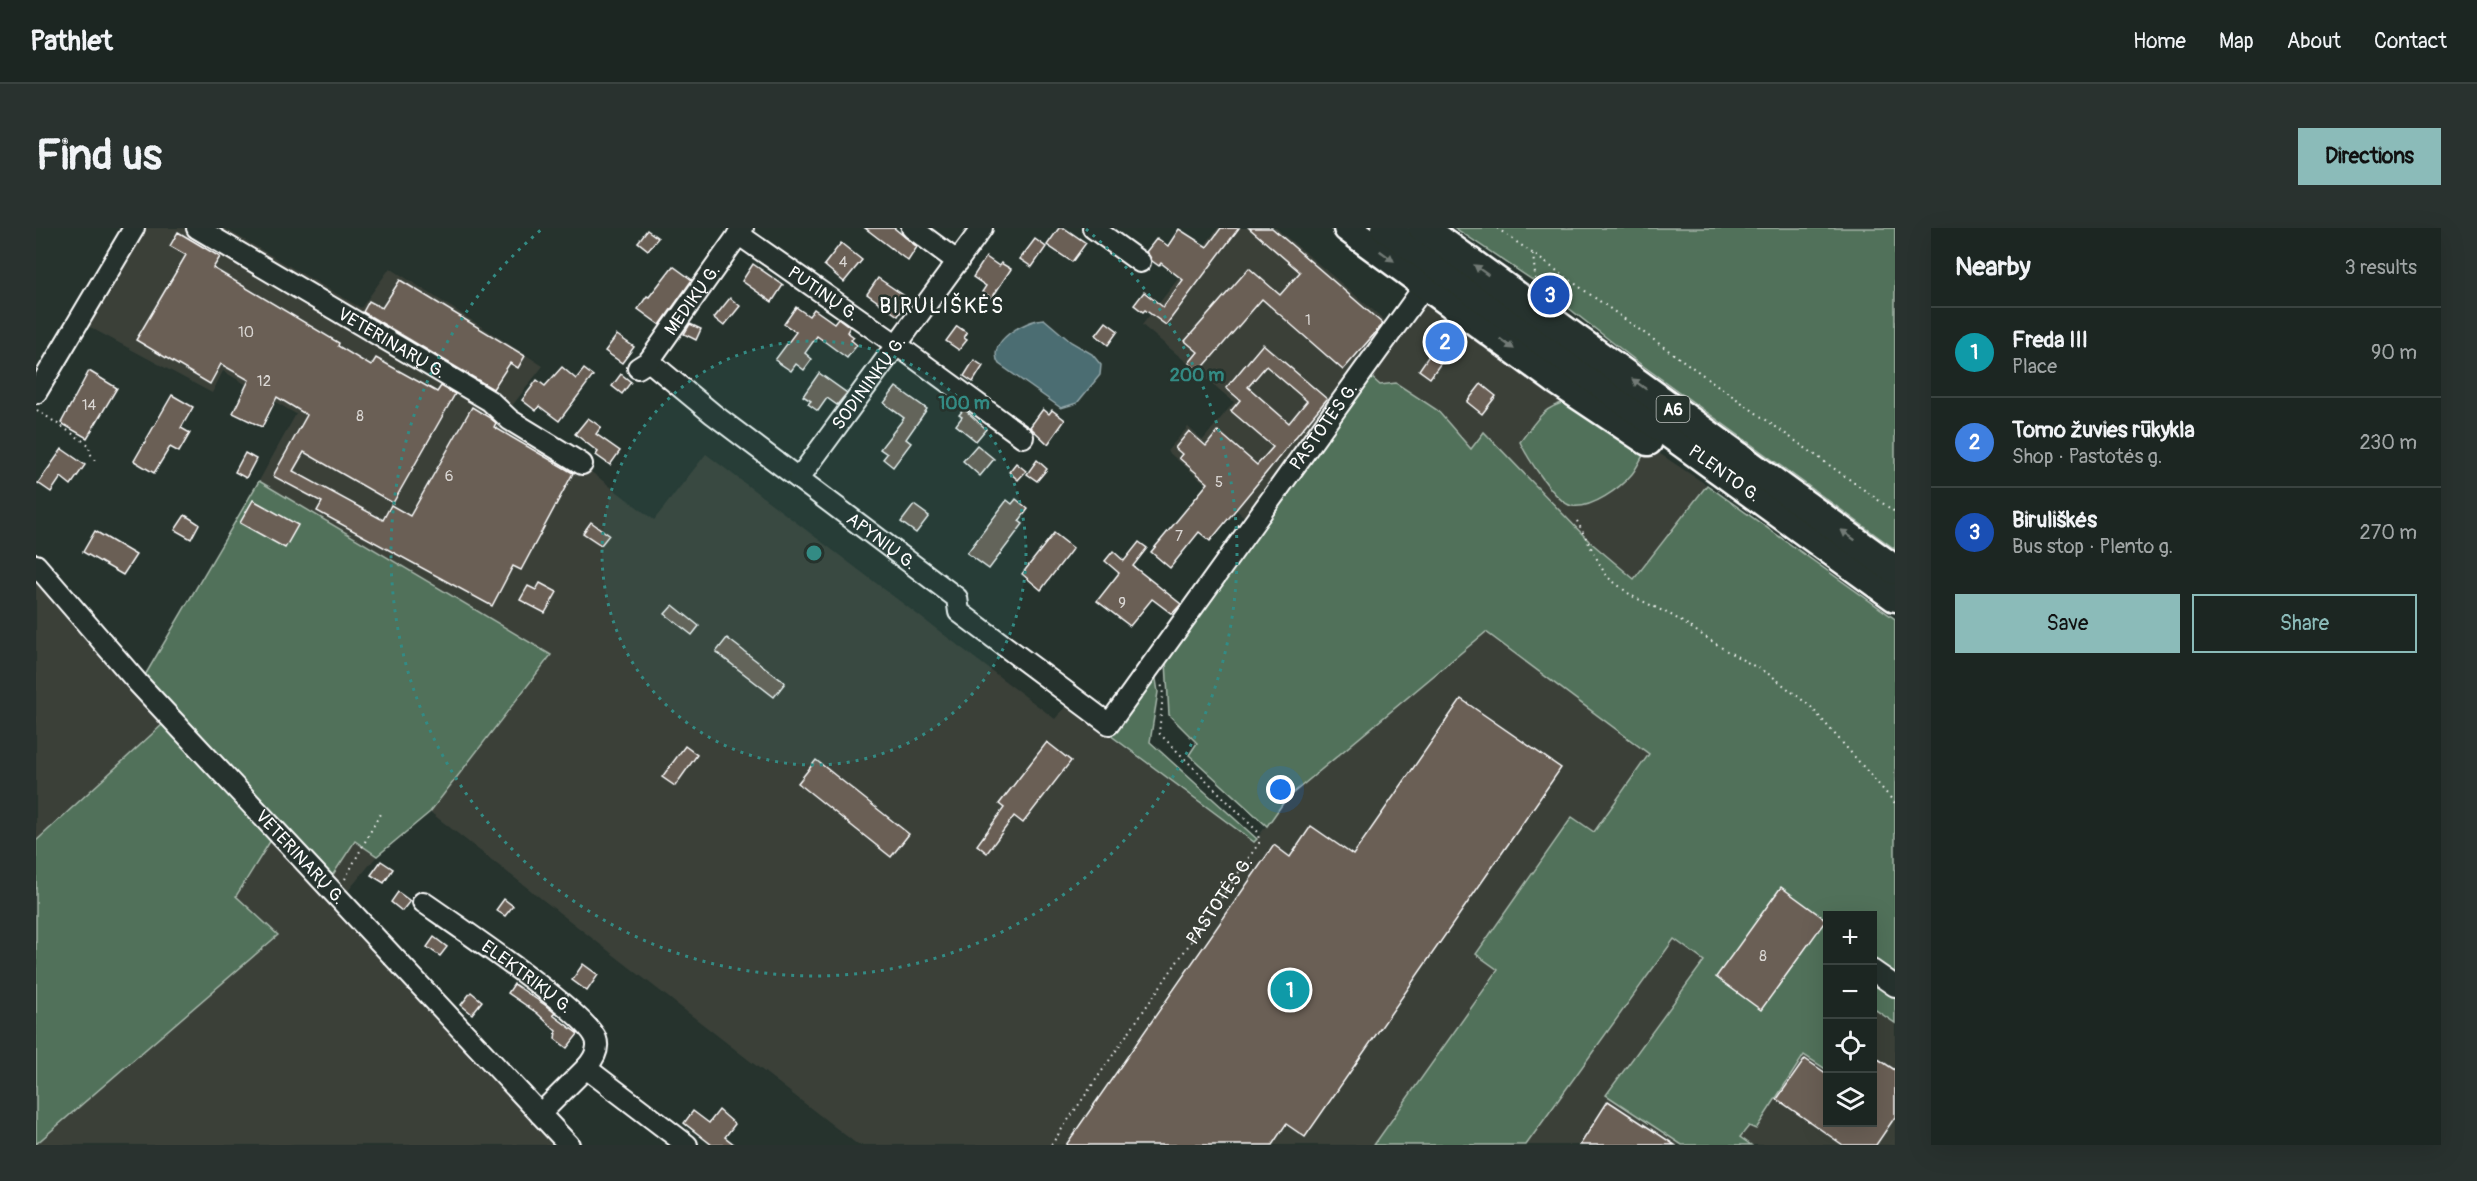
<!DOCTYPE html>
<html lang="en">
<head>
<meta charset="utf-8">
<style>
  :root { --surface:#1c2622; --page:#29322f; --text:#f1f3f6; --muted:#a0a5a5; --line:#3a4340; --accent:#8bbbb9 }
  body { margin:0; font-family:Pangolin,sans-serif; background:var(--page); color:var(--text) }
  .controls { position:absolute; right:18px; bottom:18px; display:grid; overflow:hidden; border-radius:0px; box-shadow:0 6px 24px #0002 }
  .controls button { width:54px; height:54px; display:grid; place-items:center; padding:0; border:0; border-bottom:2px solid var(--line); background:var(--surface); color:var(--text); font:30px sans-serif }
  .you { position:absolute; left:1245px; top:562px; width:21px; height:21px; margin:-15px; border:4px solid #fff; border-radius:50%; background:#1a73e8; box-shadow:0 0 0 9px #1a73e833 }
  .badge { display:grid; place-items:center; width:39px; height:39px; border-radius:50%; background:var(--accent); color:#fff; font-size:20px; font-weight:700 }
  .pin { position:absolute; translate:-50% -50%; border:3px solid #fff; box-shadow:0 2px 6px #0006 }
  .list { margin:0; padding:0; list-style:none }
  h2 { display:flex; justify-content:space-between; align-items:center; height:78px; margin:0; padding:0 24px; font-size:26px }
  h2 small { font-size:20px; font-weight:400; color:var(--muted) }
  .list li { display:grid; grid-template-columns:39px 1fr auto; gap:18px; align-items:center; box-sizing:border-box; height:90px; padding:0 24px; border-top:2px solid var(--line) }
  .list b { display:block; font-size:22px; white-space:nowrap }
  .list p { margin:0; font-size:20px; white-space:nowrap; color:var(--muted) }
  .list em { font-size:20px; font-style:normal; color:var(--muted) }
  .actions { display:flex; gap:12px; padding:18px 24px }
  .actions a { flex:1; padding:14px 0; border:2px solid var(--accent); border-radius:0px; text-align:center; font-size:21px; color:var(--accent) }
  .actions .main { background:var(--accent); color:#111 }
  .icon { flex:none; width:33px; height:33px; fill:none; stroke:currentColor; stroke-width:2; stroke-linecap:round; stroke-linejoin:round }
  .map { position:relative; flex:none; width:1859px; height:917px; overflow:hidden; border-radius:0px }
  header { display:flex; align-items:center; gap:36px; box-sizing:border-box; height:84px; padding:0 30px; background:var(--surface); border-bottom:2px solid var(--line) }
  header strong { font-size:28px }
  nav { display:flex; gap:33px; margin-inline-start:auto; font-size:21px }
  .intro { display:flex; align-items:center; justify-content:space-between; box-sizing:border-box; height:144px; padding:0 36px }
  h1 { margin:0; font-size:42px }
  .button { padding:15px 27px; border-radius:0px; background:var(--accent); color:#111; font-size:21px; font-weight:700 }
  main { display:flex; gap:36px; padding:0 36px }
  aside { flex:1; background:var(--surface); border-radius:0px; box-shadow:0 6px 24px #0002 }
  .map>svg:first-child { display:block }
  .built { fill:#3a4039; fill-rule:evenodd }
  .green { fill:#51715a; stroke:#a8b8ac; stroke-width:1.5 }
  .water { fill:#4b6d72; stroke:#93a7aa; stroke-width:1.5 }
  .building { fill:#6a5f55; stroke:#fff; stroke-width:1.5; fill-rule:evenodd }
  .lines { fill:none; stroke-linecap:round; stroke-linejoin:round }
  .minor-casing { stroke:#fff; stroke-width:24 }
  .highway-casing { stroke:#fff; stroke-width:33 }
  .path { stroke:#fff; stroke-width:2; stroke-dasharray:1.5 4.5; stroke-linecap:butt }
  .minor { stroke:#26332d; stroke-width:20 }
  .highway { stroke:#26332d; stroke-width:28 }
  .oneway { fill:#727a76 }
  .ring { fill:none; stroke:#338b84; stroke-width:3; stroke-dasharray:3 6 }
  .labels { text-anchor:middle; stroke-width:5; stroke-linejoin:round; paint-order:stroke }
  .number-label { font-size:15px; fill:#dad7d4 }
  .shield { fill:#26332d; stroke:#bec2c0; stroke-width:1.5 }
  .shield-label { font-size:16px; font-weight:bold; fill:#fff }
  .street-label { font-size:18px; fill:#fff; stroke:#26332d }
  .quarter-label { font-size:21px; letter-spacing:1.5px; fill:#fff; stroke:#26332d }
  .centre { fill:#338b84; stroke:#26332d; stroke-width:3 }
  .ring-label { font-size:18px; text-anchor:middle; font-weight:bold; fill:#338b84; stroke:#26332d; stroke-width:5; stroke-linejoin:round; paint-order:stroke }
</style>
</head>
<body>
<header>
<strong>Pathlet</strong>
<nav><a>Home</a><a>Map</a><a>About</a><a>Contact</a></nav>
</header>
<div class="intro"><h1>Find us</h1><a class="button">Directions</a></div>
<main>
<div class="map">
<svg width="1859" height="917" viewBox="0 0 1859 917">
  <rect width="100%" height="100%" fill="#26332d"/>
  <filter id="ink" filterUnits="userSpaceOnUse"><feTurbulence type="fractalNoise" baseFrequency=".0167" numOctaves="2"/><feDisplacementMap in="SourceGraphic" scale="12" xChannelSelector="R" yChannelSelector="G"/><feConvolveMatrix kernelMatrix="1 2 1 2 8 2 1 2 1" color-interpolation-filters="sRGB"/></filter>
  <g filter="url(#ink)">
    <g class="built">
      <path d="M85,0h103l137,80 29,-40 153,98 -35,45 78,45 4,15 64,49 52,-66 349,265 12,-14 187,137 32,-43 178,-148 124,-109 -104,-110 -13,18 -34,-40 -41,-27 -16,2 -10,-9 56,-77 281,186 188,134v526h-1037l-428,-333 121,-157 -292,-174 37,-67 -73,-43 -11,22 -143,-77zM1792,688h44v206h-44z"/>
      <polygon points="1182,0 1240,0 1352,95 1212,292 1131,223 1152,199 1167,212 1198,174 1106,97"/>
      <polygon points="0,349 108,449 295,648 320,612 341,628 311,664 544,917 0,917 242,707 200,668 127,496 0,613"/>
    </g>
    <g class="green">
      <polygon points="1419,0 1859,0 1859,321 1599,132 1521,71 1524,66 1513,58 1510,61"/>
      <polygon points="1334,148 1344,157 1360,155 1401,182 1435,221 1448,204 1553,313 1598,351 1671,257 1859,391 1859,795 1837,780 1836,688 1792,688 1791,842 1768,827 1720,901 1713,898 1704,909 1715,917 1646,917 1570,867 1668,733 1638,711 1490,917 1338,917 1462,742 1440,726 1536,589 1558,604 1613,526 1450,404 1250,571 1231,598 1153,527 1161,515 1133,487 1130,434 1132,425 1252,266"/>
      <path d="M1530,174l78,52c-4,6 -7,14 -12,20 -12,14 -40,35 -60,32 -16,-3 -45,-49 -52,-64 15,-19 22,-35 46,-40z"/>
      <polygon points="223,253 515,427 394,584 341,628 319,613 296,648 108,449"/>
      <polygon points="1119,445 1122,464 1114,514 1221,611 1218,614 1074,507"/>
      <polygon points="127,496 235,612 200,668 242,707 0,916 0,613"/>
    </g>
    <path class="water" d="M1008,91l27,23 21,12 9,11 -1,10 -23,28 -16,5 -62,-44c-14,-23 27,-44 45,-45z"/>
    <g class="building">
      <polygon points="829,0 858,0 881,19 872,33"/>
      <polygon points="1023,0 1028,0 1050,15 1036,34 1011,17"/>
      <polygon points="1185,0 1203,0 1130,97 1109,82 1107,84 1098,77 1108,64 1127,79 1147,52 1125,35 1123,38 1116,33 1110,24 1121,10 1132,18 1143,1 1171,19"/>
      <polygon points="1213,0 1236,0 1347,96 1307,142 1226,71 1163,144 1153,135 1162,124 1149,113 1213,40 1244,67 1264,44"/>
      <polygon points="611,2 622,10 612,22 602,14"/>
      <polygon points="142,4 184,29 177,40 303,115 302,118 335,138 340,130 401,164 405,158 419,166 357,275 268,224 257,243 347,292 355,277 374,288 436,179 454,190 460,195 458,199 537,245 485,342 477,338 456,378 281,283 286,274 237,248 271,187 241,169 226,199 197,185 213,152 185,136 174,156 100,112 150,27 134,18"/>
      <polygon points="999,11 1010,19 996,39 984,31"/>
      <polygon points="805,15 826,32 808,54 788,37"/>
      <polygon points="950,29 963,38 965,35 975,41 956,70 946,64 950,58 937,49"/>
      <polygon points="717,36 747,57 736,74 706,53"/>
      <polygon points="637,38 656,52 624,97 602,81 611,68 613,69"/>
      <polygon points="842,50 873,71 862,88 831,66"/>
      <polygon points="364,52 489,128 482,140 474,135 457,161 327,84 333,73 346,80"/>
      <polygon points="694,70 704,78 688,98 678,90"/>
      <polygon points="760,79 773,88 778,81 798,95 802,90 814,99 811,104 818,109 815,112 821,117 811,130 781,108 769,125 776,131 768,142 760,136 755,143 739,132 760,104 748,96"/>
      <polygon points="1070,94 1082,103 1072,117 1060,107"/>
      <polygon points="654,96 665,101 660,112 648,106"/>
      <polygon points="921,98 931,105 928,110 931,112 923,122 910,113"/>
      <polygon points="1398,99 1412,110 1415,107 1428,117 1417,132 1410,128 1394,150 1383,142 1399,119 1389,111"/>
      <polygon points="581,107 598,119 586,135 569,123"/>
      <path d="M1227,116l64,55 -117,142 -11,-9 -29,36 -19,-16 57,-69 -29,-25 3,-4 -7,-6 14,-17 17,15 12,-15 39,34 16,-18 -42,-36 9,-11 -14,-12zM1230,138l41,35 -18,22 -41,-36z"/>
      <polygon points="938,132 947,138 937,154 928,148"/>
      <polygon points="526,139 540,151 548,141 557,148 523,193 503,178 500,183 486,172 501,152 509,158"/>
      <polygon points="53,143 81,160 51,210 25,195"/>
      <polygon points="783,145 811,165 801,177 791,170 782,183 772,176 775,173 767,168"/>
      <polygon points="585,146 595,154 586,166 576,158"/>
      <polygon points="1445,156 1460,168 1446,186 1431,174"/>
      <polygon points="860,159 891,181 870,211 875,215 857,239 847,231 851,226 844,221 868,190 848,175"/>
      <polygon points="136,167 157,179 145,200 154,205 143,224 134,219 118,245 98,233"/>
      <polygon points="928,181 950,201 940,213 920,197 926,189 923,187"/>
      <polygon points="1007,181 1013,186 1016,182 1029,192 1012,216 994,199"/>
      <polygon points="552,190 565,199 560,206 584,223 574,237 560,227 562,224 539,206"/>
      <polygon points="941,217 958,231 944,248 927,233"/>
      <polygon points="26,221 49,237 35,257 25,249 15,264 2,255"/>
      <polygon points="209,225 220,231 210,250 199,244"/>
      <polygon points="1001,232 1011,241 1001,253 991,246"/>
      <polygon points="980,235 990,243 982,252 973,244"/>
      <polygon points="980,271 992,281 983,293 987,296 953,341 931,325 971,272 976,276"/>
      <polygon points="217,272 262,297 249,320 204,295"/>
      <polygon points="878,277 893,288 880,305 865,294"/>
      <polygon points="149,287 163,296 155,311 139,302"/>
      <polygon points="555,294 573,307 565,317 547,305"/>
      <polygon points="59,303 100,327 87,347 47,324"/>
      <polygon points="1018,305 1037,320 1005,362 986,346"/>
      <polygon points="1103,314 1111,320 1097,338 1145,376 1136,386 1116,371 1094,398 1061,373 1083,345 1069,333 1077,323 1088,333"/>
      <polygon points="504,355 521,364 509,385 484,372 492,358 500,362"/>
      <polygon points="637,377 663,398 656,407 629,386"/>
      <polygon points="691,410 749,455 738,469 680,424"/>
      <polygon points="1425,471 1525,540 1269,909 1250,896 1236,917 1030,917 1238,617 1254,629 1275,598 1317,627"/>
      <polygon points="1011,514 1035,533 987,595 978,588 951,625 941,617 968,580 963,576"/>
      <polygon points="649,518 661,527 639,558 626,549"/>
      <polygon points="780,532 873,606 855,629 762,555"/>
      <polygon points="345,633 357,641 348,655 335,647"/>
      <polygon points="1745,659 1790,692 1725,782 1680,749"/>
      <polygon points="362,664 374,673 366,683 355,674"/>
      <polygon points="468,671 477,678 469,688 460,682"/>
      <polygon points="398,709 411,719 404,728 391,719"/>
      <polygon points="547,736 562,747 551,763 536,752"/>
      <polygon points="478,756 509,777 519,785 517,787 542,806 531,820 519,811 520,803 501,785 472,765"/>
      <polygon points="435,764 446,773 436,786 425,777"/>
      <polygon points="1836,827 1859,842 1859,889 1840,917 1807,917 1741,871 1769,831 1791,846 1791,894 1836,894"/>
      <polygon points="1572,873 1639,917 1544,917"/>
      <polygon points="683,882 699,896 689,909 699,917 676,917 648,895 657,883 673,895"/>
    </g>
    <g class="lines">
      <defs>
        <g id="minor">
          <path id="s2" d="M161,0l293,173 20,19 72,44"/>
          <polyline points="876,0 922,34"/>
          <polyline points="1057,0 1104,34"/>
          <path id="s3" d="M702,6l159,111 126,92"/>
          <path id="s4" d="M613,133l64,53 244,184 2,14 150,112 317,-440"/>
          <path id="s5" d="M602,140l11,-7 94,-133"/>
          <polyline points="0,165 98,0"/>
          <path id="s6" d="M763,250l183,-250"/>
          <path id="s7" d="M0,337l102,118 431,462"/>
          <path id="s8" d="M387,674c30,21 164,111 173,137 4,11 -3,21 -10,29"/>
          <polyline points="1836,742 1859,758"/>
          <polyline points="504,886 550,840 651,917"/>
        </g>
        <g id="highway">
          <polyline points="1312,0 1519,151 1612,213"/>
          <path id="s9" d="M1350,0l509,369"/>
          <polyline points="1387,0 1859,342"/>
        </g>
      </defs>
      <use href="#minor" class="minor-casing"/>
      <use href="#highway" class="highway-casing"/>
      <g class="path">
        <polyline points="1461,0 1859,284"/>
        <polyline points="1497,26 1500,56"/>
        <polyline points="1,182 53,217 54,225 61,236"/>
        <polyline points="1541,293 1570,348 1596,368 1637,388 1691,423 1736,448 1775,479 1859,575"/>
        <polyline points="309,651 345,584"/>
        <path id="s1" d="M1015,917l208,-302 -1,-11 -99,-99 4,-38 -2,-14"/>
      </g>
      <use href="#minor" class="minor"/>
      <use href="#highway" class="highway"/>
    </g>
    <defs><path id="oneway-solid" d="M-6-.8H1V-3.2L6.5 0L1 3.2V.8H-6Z" transform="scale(1.5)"/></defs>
    <g class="oneway">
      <use href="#oneway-solid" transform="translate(1351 28) rotate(36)"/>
      <use href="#oneway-solid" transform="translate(1445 42) rotate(-144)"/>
      <use href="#oneway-solid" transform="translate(1471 116) rotate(36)"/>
      <use href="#oneway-solid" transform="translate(1603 156) rotate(-144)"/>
      <use href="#oneway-solid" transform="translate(1812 307) rotate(-144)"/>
    </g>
  </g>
  <circle cx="778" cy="325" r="212" fill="#338b84" fill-opacity=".12"/>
  <g class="ring">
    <circle cx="778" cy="325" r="212"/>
    <path d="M1050 1A423 423 0 1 1 506 1"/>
  </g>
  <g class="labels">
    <g class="number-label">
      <text x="807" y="39">4</text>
      <text x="1272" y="97">1</text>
      <text x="210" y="109">10</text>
      <text x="228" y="158">12</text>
      <text x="53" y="182">14</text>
      <text x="324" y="193">8</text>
      <text x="413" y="253">6</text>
      <text x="1183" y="259">5</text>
      <text x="1143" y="313">7</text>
      <text x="1086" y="380">9</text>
      <text x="1727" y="733">8</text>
    </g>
    <rect class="shield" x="1620.5" y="168" width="33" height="26" rx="4.5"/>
    <g class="shield-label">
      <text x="1637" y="187">A6</text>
    </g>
    <g class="street-label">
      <text dy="6" stroke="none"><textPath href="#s3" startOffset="104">PUTINŲ G.</textPath></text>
      <text dy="6" stroke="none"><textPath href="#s5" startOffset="88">MEDIKŲ G.</textPath></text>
      <text dy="6" stroke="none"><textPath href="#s2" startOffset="226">VETERINARŲ G.</textPath></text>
      <text dy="6" stroke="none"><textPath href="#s6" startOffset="118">SODININKŲ G.</textPath></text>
      <text dy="6" stroke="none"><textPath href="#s4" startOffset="957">PASTOTĖS G.</textPath></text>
      <text dy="6" stroke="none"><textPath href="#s9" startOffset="418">PLENTO G.</textPath></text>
      <text dy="6" stroke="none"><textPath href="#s4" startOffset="294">APYNIŲ G.</textPath></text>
      <text dy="6" stroke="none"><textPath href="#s7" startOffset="394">VETERINARŲ G.</textPath></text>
      <text dy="6" stroke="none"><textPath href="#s1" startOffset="297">PASTOTĖS G.</textPath></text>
      <text dy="6" stroke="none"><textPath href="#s8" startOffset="128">ELEKTRIKŲ G.</textPath></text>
    </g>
    <g class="quarter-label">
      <text x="906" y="85">BIRULIŠKĖS</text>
    </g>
  </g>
  <circle cx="778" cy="325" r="9" class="centre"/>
  <g class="ring-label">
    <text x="1161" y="153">200 m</text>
    <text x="928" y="181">100 m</text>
  </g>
</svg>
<div class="controls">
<button>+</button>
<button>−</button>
<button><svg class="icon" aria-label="locate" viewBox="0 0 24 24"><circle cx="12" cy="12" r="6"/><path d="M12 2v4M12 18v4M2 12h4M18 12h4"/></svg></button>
<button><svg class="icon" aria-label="layers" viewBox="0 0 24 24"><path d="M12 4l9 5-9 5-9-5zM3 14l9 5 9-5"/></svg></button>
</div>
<div class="you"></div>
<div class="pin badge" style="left:1254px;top:762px;background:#0f9aa8">1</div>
<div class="pin badge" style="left:1409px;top:114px;background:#3f7fe0">2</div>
<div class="pin badge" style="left:1514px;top:67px;background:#1a4fb4">3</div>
</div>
<aside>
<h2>Nearby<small>3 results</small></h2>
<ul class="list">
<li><span class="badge" style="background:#0f9aa8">1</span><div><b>Freda III</b><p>Place</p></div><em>90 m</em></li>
<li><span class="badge" style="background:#3f7fe0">2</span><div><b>Tomo žuvies rūkykla</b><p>Shop · Pastotės g.</p></div><em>230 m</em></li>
<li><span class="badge" style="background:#1a4fb4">3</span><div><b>Biruliškės</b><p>Bus stop · Plento g.</p></div><em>270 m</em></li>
</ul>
<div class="actions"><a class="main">Save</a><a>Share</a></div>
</aside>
</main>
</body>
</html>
